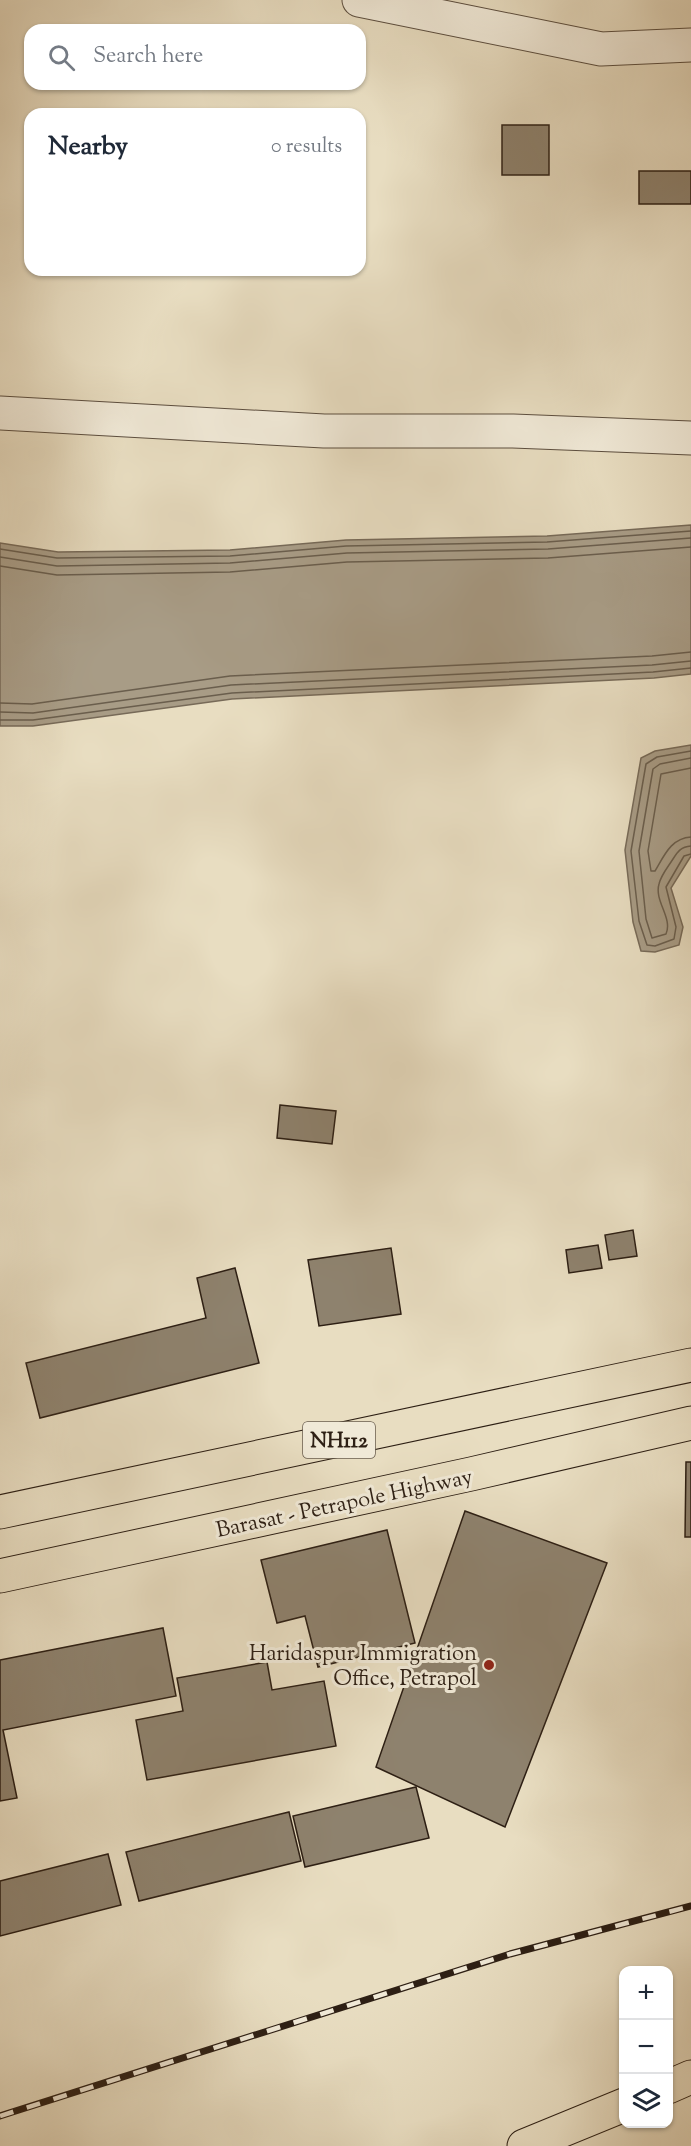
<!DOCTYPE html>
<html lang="en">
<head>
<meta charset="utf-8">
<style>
  :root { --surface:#fff; --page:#f6f6f7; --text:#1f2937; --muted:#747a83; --line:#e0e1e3 }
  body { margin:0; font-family:"Sorts Mill Goudy",serif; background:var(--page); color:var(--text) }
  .controls { position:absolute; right:18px; bottom:18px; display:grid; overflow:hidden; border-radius:12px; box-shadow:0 2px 4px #0004 }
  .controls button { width:54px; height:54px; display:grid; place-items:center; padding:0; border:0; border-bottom:2px solid var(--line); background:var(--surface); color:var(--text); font:30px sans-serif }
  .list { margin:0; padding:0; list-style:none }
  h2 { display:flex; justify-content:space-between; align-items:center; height:78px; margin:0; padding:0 24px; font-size:26px }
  h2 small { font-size:20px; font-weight:400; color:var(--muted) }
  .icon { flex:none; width:33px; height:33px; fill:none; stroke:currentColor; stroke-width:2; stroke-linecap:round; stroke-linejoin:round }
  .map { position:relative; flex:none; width:691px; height:2146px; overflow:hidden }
  .search { position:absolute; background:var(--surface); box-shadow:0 2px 4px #0004; left:24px; top:24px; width:342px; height:66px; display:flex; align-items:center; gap:15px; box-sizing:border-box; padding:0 21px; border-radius:18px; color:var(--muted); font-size:22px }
  .panel { position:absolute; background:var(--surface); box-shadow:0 2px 4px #0004; left:24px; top:108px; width:342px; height:168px; border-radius:18px }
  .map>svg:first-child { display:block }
  .water { fill:#a89c86; stroke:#776a58; stroke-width:1.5 }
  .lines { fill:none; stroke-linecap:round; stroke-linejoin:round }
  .shore { stroke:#6a5e4d; stroke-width:1.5 }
  .building { fill:#8e826e; stroke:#2d1f14; stroke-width:1.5 }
  .minor-casing { stroke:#5c4e3f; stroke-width:35 }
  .trunk-casing { stroke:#2d1f14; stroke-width:35 }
  .minor { stroke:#f0e9d7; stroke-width:33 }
  .trunk { stroke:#e8ddc1; stroke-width:33 }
  .rail-casing { stroke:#2d1f14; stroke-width:7 }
  .rail { stroke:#f0e9d7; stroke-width:4.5; stroke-dasharray:14; stroke-linecap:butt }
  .poi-dot { fill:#8f2418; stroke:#f0e9d7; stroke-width:2 }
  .labels { text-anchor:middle; stroke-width:6; stroke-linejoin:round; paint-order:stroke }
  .shield { fill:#f0e9d7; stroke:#685c4e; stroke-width:1.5 }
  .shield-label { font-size:21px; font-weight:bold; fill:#2d1f14 }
  .street-label { font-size:22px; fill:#2d1f14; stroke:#f0e9d7 }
  .poi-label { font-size:22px; fill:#2d1f14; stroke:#f0e9d7; text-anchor:end }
</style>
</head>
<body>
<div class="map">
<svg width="691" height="2146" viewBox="0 0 691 2146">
  <rect width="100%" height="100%" fill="#e8ddc1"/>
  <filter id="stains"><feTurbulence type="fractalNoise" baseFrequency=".00333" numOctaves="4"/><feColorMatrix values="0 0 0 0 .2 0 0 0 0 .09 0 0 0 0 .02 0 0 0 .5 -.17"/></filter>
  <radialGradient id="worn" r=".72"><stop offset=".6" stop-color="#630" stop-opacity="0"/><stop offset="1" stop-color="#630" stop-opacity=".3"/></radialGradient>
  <g class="water">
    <polygon points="691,525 691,674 654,678 232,699 33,726 0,726 0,543 58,552 230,550 346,540 547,536"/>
    <polygon points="691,745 691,856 671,888 683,927 679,945 655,952 641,951 633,922 625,850 641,758 655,751"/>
  </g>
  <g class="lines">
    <g class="shore">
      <polyline points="0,549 57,558 230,556 346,546 547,542 691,531"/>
      <polyline points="0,557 57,566 230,563 347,553 548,549 691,538"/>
      <polyline points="0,566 57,575 230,572 347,562 548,558 691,547"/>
      <polyline points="0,703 32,704 230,676 652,656 691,652"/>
      <polyline points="0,712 33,713 231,685 652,665 691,661"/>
      <polyline points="0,720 33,720 232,693 653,672 691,668"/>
      <polyline points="691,751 657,757 646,764 631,851 639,921 647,945 655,946 674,939 676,927 666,887 684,856 691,854"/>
      <path d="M691,758l-31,6 -7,5 -14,82 7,68 6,19 14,-4c7,-16 -12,-33 -7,-50 2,-9 9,-17 14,-25 5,-8 8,-12 18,-13"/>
      <path d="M691,768l-30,6 -13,77 3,20h4c9,-15 16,-33 36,-34"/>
    </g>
  </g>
  <g class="building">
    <rect x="502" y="125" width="47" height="50"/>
    <rect x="639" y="171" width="52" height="33"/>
    <polygon points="280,1105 336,1111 332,1144 277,1138"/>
    <polygon points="633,1230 637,1256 609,1260 605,1235"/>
    <polygon points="598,1245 602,1268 569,1273 566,1250"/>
    <polygon points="391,1248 401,1314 319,1326 308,1260"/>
    <polygon points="235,1268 259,1363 40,1418 26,1363 206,1318 197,1278"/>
    <polygon points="686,1462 691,1462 691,1537 685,1537"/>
    <polygon points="465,1511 607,1563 505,1827 376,1767"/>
    <polygon points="387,1530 415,1643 318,1667 305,1616 277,1623 261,1560"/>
    <polygon points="163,1628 176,1696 3,1730 17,1798 0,1801 0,1660"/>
    <polygon points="267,1662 272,1690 324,1681 336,1746 147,1780 136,1720 183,1711 177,1678"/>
    <polygon points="416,1787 429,1838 305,1867 293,1816"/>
    <polygon points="289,1812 301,1861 139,1901 126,1852"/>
    <polygon points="108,1854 121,1905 0,1936 0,1881"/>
  </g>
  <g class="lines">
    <defs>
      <g id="minor">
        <polyline points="359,0 601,49 691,45"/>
        <polyline points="0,413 324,431 513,431 691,438"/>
      </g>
      <g id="trunk">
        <polyline points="0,1512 691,1365"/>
        <polyline points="0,1576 471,1474 691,1423"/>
        <polyline points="668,2087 691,2077"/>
        <polyline points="524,2146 624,2105"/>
      </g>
    </defs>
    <use href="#minor" class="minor-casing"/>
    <use href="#trunk" class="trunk-casing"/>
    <use href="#minor" class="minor"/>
    <use href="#trunk" class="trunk"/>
    <defs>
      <polyline id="rail" points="0,2116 510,1954 691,1906"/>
    </defs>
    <use href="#rail" class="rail-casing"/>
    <use href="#rail" class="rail"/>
  </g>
  <circle class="poi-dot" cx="489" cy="1665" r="6"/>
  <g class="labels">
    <rect class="shield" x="303" y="1422" width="72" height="36" rx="4.5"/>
    <g class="shield-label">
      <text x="339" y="1447">NH112</text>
    </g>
    <g class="street-label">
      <text transform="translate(344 1502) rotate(-12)" y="8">Barasat - Petrapole Highway</text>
    </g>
    <g class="poi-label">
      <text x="477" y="1660">Haridaspur Immigration<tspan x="477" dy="25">Office, Petrapol</tspan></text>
    </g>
  </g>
  <rect width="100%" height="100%" filter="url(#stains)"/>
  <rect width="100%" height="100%" fill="url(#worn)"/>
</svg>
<div class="controls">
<button>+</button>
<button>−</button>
<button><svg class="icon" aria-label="layers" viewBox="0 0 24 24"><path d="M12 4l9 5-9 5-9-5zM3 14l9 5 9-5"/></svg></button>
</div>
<div class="search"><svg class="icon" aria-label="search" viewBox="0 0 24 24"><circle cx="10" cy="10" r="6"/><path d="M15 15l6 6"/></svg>Search here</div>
<section class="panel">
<h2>Nearby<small>0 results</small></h2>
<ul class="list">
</ul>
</section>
</div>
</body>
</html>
